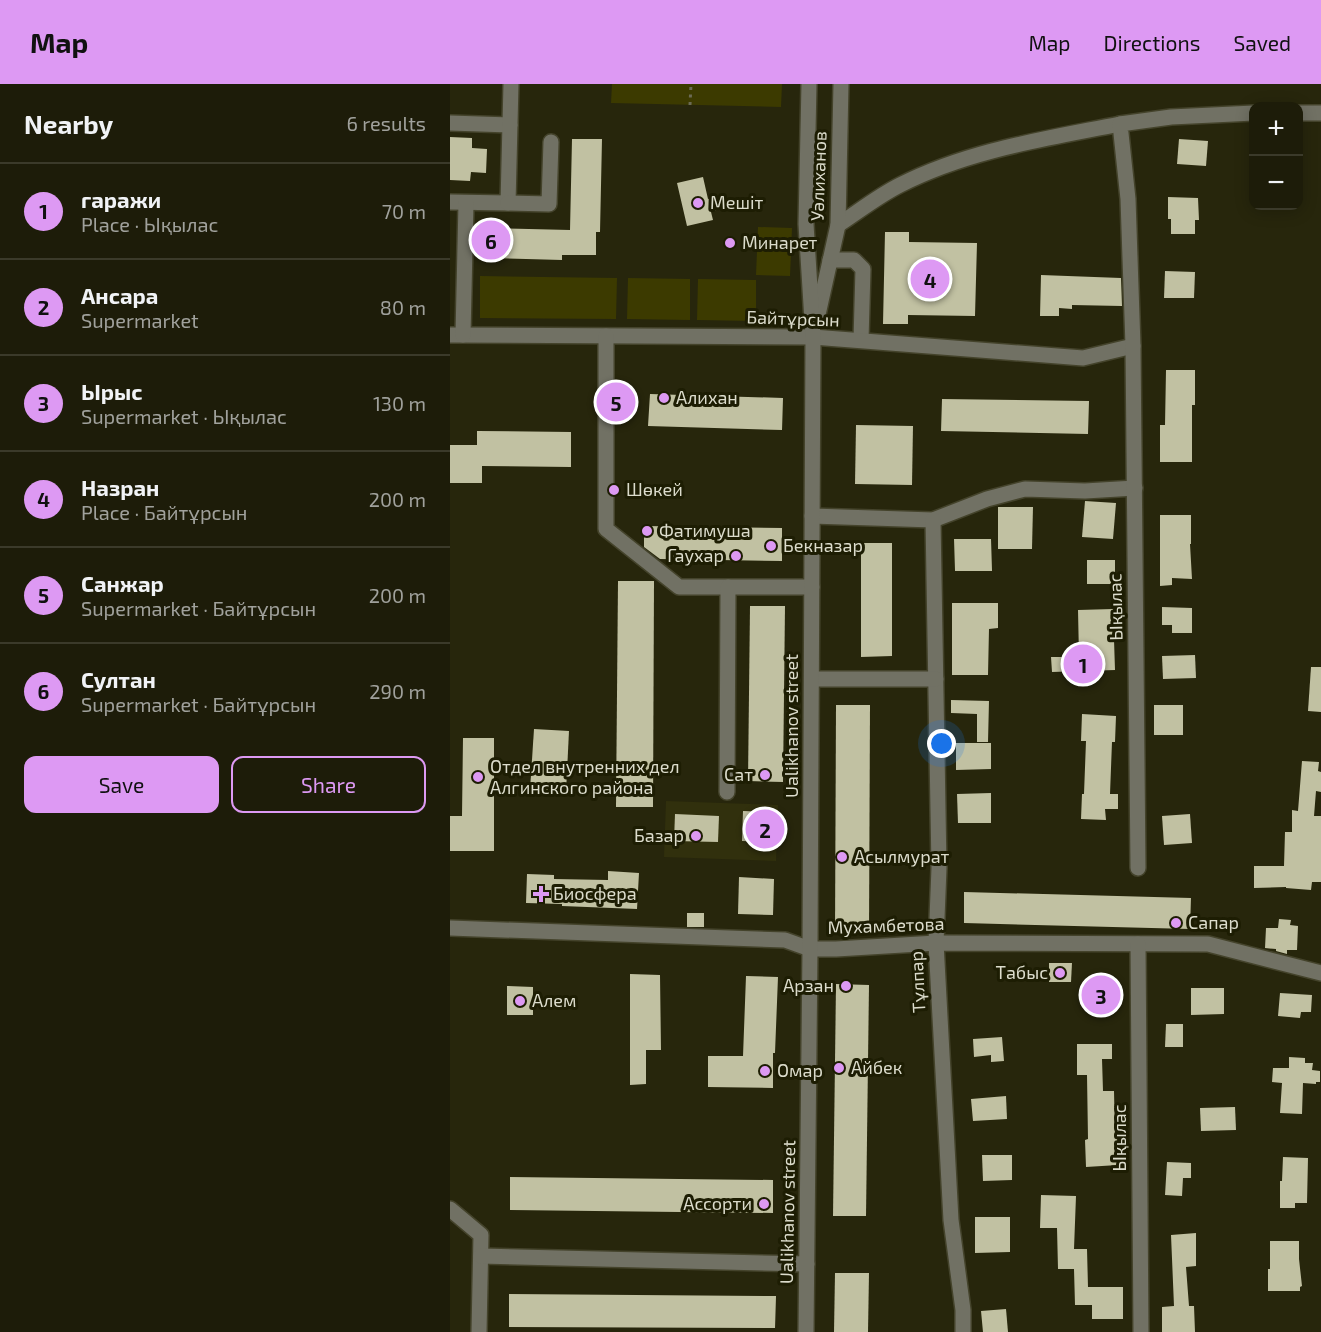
<!DOCTYPE html>
<html lang="en">
<head>
<meta charset="utf-8">
<style>
  :root { --surface:#1d1c09; --page:#2a2917; --text:#f1f3f6; --muted:#a0a19c; --line:#3b3a2a; --accent:#dd99f3 }
  body { margin:0; font-family:"Exo 2",sans-serif; background:var(--page); color:var(--text) }
  .controls { position:absolute; right:18px; top:18px; display:grid; overflow:hidden; border-radius:12px; box-shadow:0 3px 15px #0003 }
  .controls button { width:54px; height:54px; display:grid; place-items:center; padding:0; border:0; border-bottom:2px solid var(--line); background:var(--surface); color:var(--text); font:30px sans-serif }
  .you { position:absolute; left:492px; top:660px; width:21px; height:21px; margin:-15px; border:4px solid #fff; border-radius:50%; background:#1a73e8; box-shadow:0 0 0 9px #1a73e833 }
  .badge { display:grid; place-items:center; width:39px; height:39px; border-radius:50%; background:var(--accent); color:#111; font-size:20px; font-weight:700 }
  .pin { position:absolute; translate:-50% -50%; border:3px solid #fff; box-shadow:0 2px 6px #0006 }
  .list { margin:0; padding:0; list-style:none }
  h2 { display:flex; justify-content:space-between; align-items:center; height:78px; margin:0; padding:0 24px; font-size:26px }
  h2 small { font-size:20px; font-weight:400; color:var(--muted) }
  .list li { display:grid; grid-template-columns:39px 1fr auto; gap:18px; align-items:center; box-sizing:border-box; height:96px; padding:0 24px; border-top:2px solid var(--line) }
  .list b { display:block; font-size:22px; white-space:nowrap }
  .list p { margin:0; font-size:20px; white-space:nowrap; color:var(--muted) }
  .list em { font-size:20px; font-style:normal; color:var(--muted) }
  .actions { display:flex; gap:12px; padding:18px 24px }
  .actions a { flex:1; padding:14px 0; border:2px solid var(--accent); border-radius:12px; text-align:center; font-size:21px; color:var(--accent) }
  .actions .main { background:var(--accent); color:#111 }
  .map { position:relative; flex:none; width:871px; height:1248px; overflow:hidden }
  header { display:flex; align-items:center; gap:36px; box-sizing:border-box; height:84px; padding:0 30px; background:var(--accent); color:#111 }
  header strong { font-size:28px }
  nav { display:flex; gap:33px; margin-inline-start:auto; font-size:21px }
  main { display:flex }
  aside { flex:1; background:var(--surface) }
  .map>svg:first-child { display:block }
  .built { fill:#31300d }
  .green { fill:#3c3a00 }
  .building { fill:#c1c1a2 }
  .lines { fill:none; stroke-linecap:round; stroke-linejoin:round }
  .minor-casing { stroke:#44432b; stroke-width:18 }
  .path { stroke:#6c6b55; stroke-width:3; stroke-dasharray:3 4.5; stroke-linecap:butt }
  .minor { stroke:#717164; stroke-width:15 }
  .poi-dot { fill:#dd99f3; stroke:#1d1d03; stroke-width:2 }
  .labels { text-anchor:middle; stroke-width:6; stroke-linejoin:round; paint-order:stroke }
  .street-label { font-size:18px; fill:#dcdccc; stroke:#1d1d03 }
  .poi-label { font-size:18px; fill:#dcdccc; stroke:#1d1d03; text-anchor:start }
</style>
</head>
<body>
<header>
<strong>Map</strong>
<nav><a>Map</a><a>Directions</a><a>Saved</a></nav>
</header>
<main>
<aside>
<h2>Nearby<small>6 results</small></h2>
<ul class="list">
<li><span class="badge">1</span><div><b>гаражи</b><p>Place · Ықылас</p></div><em>70 m</em></li>
<li><span class="badge">2</span><div><b>Ансара</b><p>Supermarket</p></div><em>80 m</em></li>
<li><span class="badge">3</span><div><b>Ырыс</b><p>Supermarket · Ықылас</p></div><em>130 m</em></li>
<li><span class="badge">4</span><div><b>Назран</b><p>Place · Байтұрсын</p></div><em>200 m</em></li>
<li><span class="badge">5</span><div><b>Санжар</b><p>Supermarket · Байтұрсын</p></div><em>200 m</em></li>
<li><span class="badge">6</span><div><b>Султан</b><p>Supermarket · Байтұрсын</p></div><em>290 m</em></li>
</ul>
<div class="actions"><a class="main">Save</a><a>Share</a></div>
</aside>
<div class="map">
<svg width="871" height="1248" viewBox="0 0 871 1248">
  <rect width="100%" height="100%" fill="#27260c"/>
  <polygon class="built" points="216,717 328,721 326,777 214,773"/>
  <g class="green">
    <polygon points="162,0 332,0 331,23 161,19"/>
    <polygon points="308,143 342,144 340,192 306,191"/>
    <polygon points="30,192 167,194 166,235 30,234"/>
    <polygon points="178,194 240,195 240,236 177,235"/>
    <polygon points="248,195 306,196 306,237 247,236"/>
  </g>
  <g class="building">
    <polygon points="0,53 22,54 22,64 37,65 36,89 21,88 20,97 0,96"/>
    <polygon points="122,55 152,55 150,148 146,148 146,171 112,171 112,176 38,174 39,144 120,146"/>
    <polygon points="729,55 758,57 756,82 727,80"/>
    <polygon points="253,93 258,115 262,114 266,126 261,128 263,136 237,142 227,99"/>
    <polygon points="718,113 748,114 749,136 745,136 745,150 721,150 721,135 718,135"/>
    <polygon points="435,148 459,148 459,158 527,159 525,232 458,231 458,240 433,240"/>
    <polygon points="715,187 745,188 744,214 714,214"/>
    <polygon points="591,191 671,194 672,222 622,221 622,225 609,224 609,232 590,232"/>
    <polygon points="716,286 745,286 745,321 742,321 742,378 710,378 710,341 715,341"/>
    <polygon points="200,310 333,314 332,346 198,342"/>
    <polygon points="492,315 639,317 638,350 491,347"/>
    <polygon points="406,341 463,342 462,401 405,400"/>
    <polygon points="27,347 121,348 121,383 32,382 32,399 0,399 0,361 27,361"/>
    <polygon points="635,417 666,419 663,455 632,453"/>
    <polygon points="548,423 583,423 582,465 548,465"/>
    <polygon points="710,431 741,431 741,460 740,460 742,495 722,494 722,501 710,502"/>
    <polygon points="194,442 332,444 332,477 210,475 194,463"/>
    <polygon points="504,455 541,455 542,487 505,487"/>
    <polygon points="411,459 442,459 442,572 411,573"/>
    <rect x="637" y="476" width="28" height="24"/>
    <polygon points="168,497 204,497 203,723 166,723"/>
    <polygon points="502,519 548,519 548,544 539,545 538,591 502,591"/>
    <polygon points="300,522 335,522 333,698 298,697"/>
    <polygon points="712,523 742,524 742,549 722,549 722,541 712,541"/>
    <polygon points="663,525 665,586 602,588 601,573 629,573 628,526"/>
    <polygon points="745,571 746,594 713,595 712,572"/>
    <polygon points="861,583 871,583 871,628 858,627"/>
    <polygon points="501,616 539,617 538,658 527,658 527,630 501,629"/>
    <polygon points="386,621 420,621 419,850 385,849"/>
    <rect x="704" y="621" width="29" height="30"/>
    <polygon points="632,630 666,632 665,658 662,658 660,710 668,710 668,725 655,725 656,736 631,735 632,710 634,710 636,657 631,657"/>
    <polygon points="84,645 119,647 116,708 80,706"/>
    <polygon points="13,654 44,654 44,767 0,767 0,732 12,732"/>
    <polygon points="506,659 541,659 541,685 506,686"/>
    <polygon points="852,677 869,678 868,687 871,688 871,708 866,707 864,732 871,732 871,798 862,798 861,806 836,804 836,803 804,804 804,782 834,782 835,748 842,748 842,726 848,727"/>
    <polygon points="541,709 541,739 508,739 507,710"/>
    <polygon points="293,727 322,728 322,758 292,757"/>
    <polygon points="225,730 269,732 268,758 224,757"/>
    <polygon points="740,730 742,759 714,761 712,732"/>
    <polygon points="158,787 189,789 187,825 112,822 112,820 76,819 77,790 104,791 104,795 158,796"/>
    <polygon points="289,793 324,795 323,831 288,830"/>
    <polygon points="514,808 741,814 740,845 514,839"/>
    <rect x="237" y="829" width="17" height="14"/>
    <polygon points="829,835 841,836 840,841 848,842 847,866 837,866 837,870 826,867 826,865 815,864 816,844 828,844"/>
    <polygon points="599,879 622,879 621,898 599,898"/>
    <polygon points="180,890 210,891 211,966 196,966 196,1000 180,1001"/>
    <polygon points="296,892 328,893 325,969 323,969 323,1004 258,1003 258,972 293,972"/>
    <polygon points="386,900 419,901 416,1132 383,1132"/>
    <polygon points="57,902 83,903 83,931 57,931"/>
    <polygon points="664,902 665,920 638,920 637,903"/>
    <polygon points="741,904 774,904 774,930 741,931"/>
    <polygon points="830,909 862,911 861,928 851,928 850,934 828,932"/>
    <polygon points="716,940 733,940 733,963 715,963"/>
    <polygon points="552,953 554,977 541,978 541,971 524,973 523,955"/>
    <polygon points="627,960 662,960 662,975 652,975 653,1007 664,1007 665,1054 667,1054 668,1081 636,1083 635,1056 638,1055 637,991 627,991"/>
    <polygon points="839,973 855,974 855,979 863,979 862,986 870,987 870,998 866,998 866,1000 853,999 852,1030 830,1029 832,999 822,998 823,984 839,984"/>
    <polygon points="556,1012 557,1035 523,1037 521,1015"/>
    <polygon points="785,1023 786,1046 751,1047 750,1024"/>
    <polygon points="532,1071 562,1071 562,1096 533,1097"/>
    <polygon points="833,1073 858,1074 857,1119 845,1119 845,1124 830,1124 830,1097 832,1097"/>
    <polygon points="717,1078 741,1079 741,1094 733,1094 732,1112 715,1111"/>
    <polygon points="60,1093 323,1096 323,1129 60,1126"/>
    <polygon points="591,1111 626,1112 624,1165 637,1165 638,1203 673,1203 673,1235 642,1235 642,1221 625,1221 624,1185 608,1185 607,1144 590,1144"/>
    <polygon points="525,1133 560,1133 560,1168 525,1169"/>
    <polygon points="746,1149 746,1182 736,1183 739,1222 744,1222 745,1248 712,1248 712,1223 724,1222 721,1151"/>
    <polygon points="820,1157 849,1157 849,1175 852,1202 850,1203 850,1207 818,1207 818,1185 820,1185"/>
    <polygon points="385,1189 419,1189 418,1248 384,1248"/>
    <polygon points="59,1210 326,1212 325,1244 59,1243"/>
    <polygon points="556,1225 558,1248 533,1248 531,1227"/>
  </g>
  <g class="lines">
    <defs>
      <g id="minor">
        <polyline points="848,29 871,29"/>
        <polyline points="0,39 60,41"/>
        <polyline points="0,118 58,119 61,0"/>
        <polyline points="58,119 99,120 101,58"/>
        <path d="M388,141c20,-13 40,-29 62,-40 69,-35 145,-46 220,-61"/>
        <polyline points="380,176 404,176 413,185 411,256"/>
        <polyline points="367,235 388,141 391,0"/>
        <polyline points="0,251 363,253 633,274 683,262"/>
        <polyline points="13,251 16,119"/>
        <polyline points="156,252 156,445 229,503 278,503"/>
        <polyline points="362,432 483,436 537,415 575,405 635,407 685,404"/>
        <polyline points="483,436 489,784 486,859 501,1136 513,1226 513,1248"/>
        <polyline points="362,595 486,595"/>
        <polyline points="277,708 278,503 362,503"/>
        <polyline points="688,784 683,262 678,115 670,40 721,33 804,29"/>
        <polyline points="0,844 335,856 360,865 386,865 486,859 758,860 871,889"/>
        <polyline points="688,860 691,1248"/>
        <polyline points="0,1125 31,1151 29,1248"/>
        <polyline points="31,1172 357,1180"/>
        <polyline points="356,1248 360,865 363,253 356,140 359,0"/>
      </g>
    </defs>
    <use href="#minor" class="minor-casing"/>
    <polyline class="path" points="240,21 241,0"/>
    <use href="#minor" class="minor"/>
  </g>
  <g class="poi-dot">
    <circle cx="248" cy="119" r="6"/>
    <circle cx="280" cy="159" r="6"/>
    <circle cx="214" cy="314" r="6"/>
    <circle cx="164" cy="406" r="6"/>
    <circle cx="197" cy="447" r="6"/>
    <circle cx="321" cy="462" r="6"/>
    <circle cx="286" cy="472" r="6"/>
    <circle cx="315" cy="691" r="6"/>
    <circle cx="28" cy="693" r="6"/>
    <circle cx="246" cy="752" r="6"/>
    <circle cx="392" cy="773" r="6"/>
    <path d="M88 801h6v6h6v6h-6v6h-6v-6h-6v-6h6z"/>
    <circle cx="726" cy="839" r="6"/>
    <circle cx="610" cy="889" r="6"/>
    <circle cx="396" cy="902" r="6"/>
    <circle cx="70" cy="917" r="6"/>
    <circle cx="389" cy="984" r="6"/>
    <circle cx="315" cy="987" r="6"/>
    <circle cx="314" cy="1120" r="6"/>
  </g>
  <g class="labels">
    <g class="street-label">
      <text transform="translate(369 92) rotate(-88)" y="6">Уәлиханов</text>
      <text transform="translate(343 235) rotate(2)" y="6">Байтұрсын</text>
      <text transform="translate(666 523) rotate(-91)" y="6">Ықылас</text>
      <text transform="translate(342 642) rotate(-90)" y="6">Ualikhanov street</text>
      <text transform="translate(436 842) rotate(-2)" y="6">Мухамбетова</text>
      <text transform="translate(468 898) rotate(-93)" y="6">Тұлпар</text>
      <text transform="translate(670 1054) rotate(-90)" y="6">Ықылас</text>
      <text transform="translate(338 1128) rotate(-89)" y="6">Ualikhanov street</text>
    </g>
    <g class="poi-label">
      <text x="260" y="125">Мешіт</text>
      <text x="292" y="165">Минарет</text>
      <text x="226" y="320">Алихан</text>
      <text x="176" y="412">Шөкей</text>
      <text x="209" y="453">Фатимуша</text>
      <text x="333" y="468">Бекназар</text>
      <text x="274" y="478" text-anchor="end">Гаухар</text>
      <text x="40" y="689">Отдел внутренних дел<tspan x="40" dy="21">Алгинского района</tspan></text>
      <text x="303" y="697" text-anchor="end">Сат</text>
      <text x="234" y="758" text-anchor="end">Базар</text>
      <text x="404" y="779">Асылмурат</text>
      <text x="103" y="816">Биосфера</text>
      <text x="738" y="845">Сапар</text>
      <text x="598" y="895" text-anchor="end">Табыс</text>
      <text x="384" y="908" text-anchor="end">Арзан</text>
      <text x="82" y="923">Алем</text>
      <text x="401" y="990">Айбек</text>
      <text x="327" y="993">Омар</text>
      <text x="302" y="1126" text-anchor="end">Ассорти</text>
    </g>
  </g>
</svg>
<div class="controls">
<button>+</button>
<button>−</button>
</div>
<div class="you"></div>
<div class="pin badge" style="left:633px;top:580px">1</div>
<div class="pin badge" style="left:315px;top:745px">2</div>
<div class="pin badge" style="left:651px;top:911px">3</div>
<div class="pin badge" style="left:480px;top:195px">4</div>
<div class="pin badge" style="left:166px;top:318px">5</div>
<div class="pin badge" style="left:41px;top:156px">6</div>
</div>
</main>
</body>
</html>
